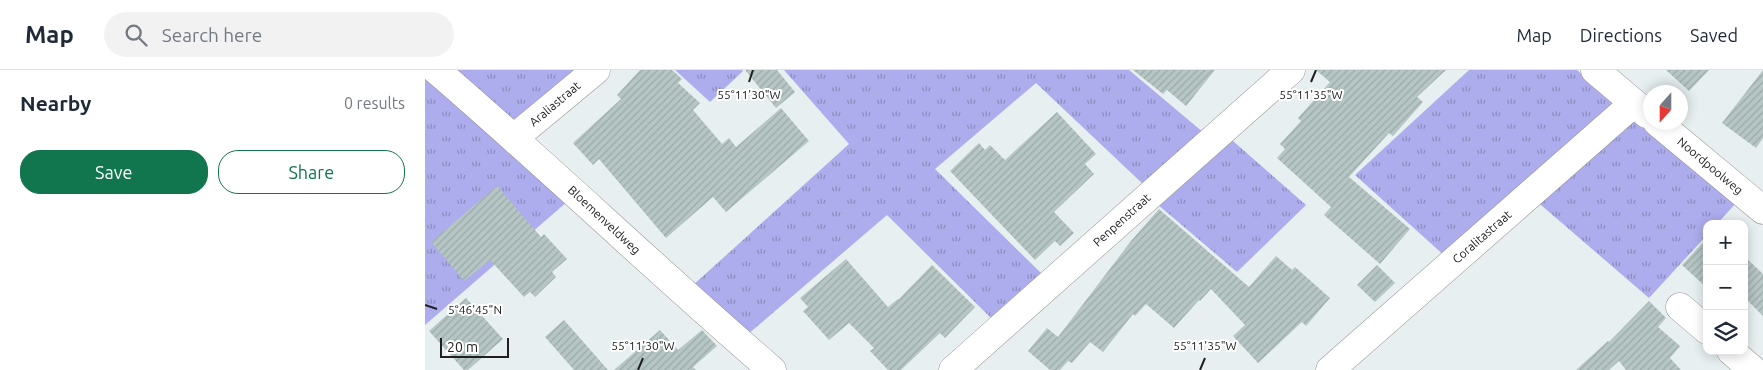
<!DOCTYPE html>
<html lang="en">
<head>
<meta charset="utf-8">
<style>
  :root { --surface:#fff; --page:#f2f2f3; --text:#1f2937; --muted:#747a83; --line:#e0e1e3; --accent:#11754e }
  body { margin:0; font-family:Ubuntu,sans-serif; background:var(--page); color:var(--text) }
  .controls { position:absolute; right:15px; bottom:15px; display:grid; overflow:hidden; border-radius:10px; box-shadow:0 2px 12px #0003 }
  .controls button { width:45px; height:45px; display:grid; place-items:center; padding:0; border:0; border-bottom:1px solid var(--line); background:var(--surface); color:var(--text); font:25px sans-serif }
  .compass { position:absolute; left:1218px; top:15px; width:45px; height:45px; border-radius:50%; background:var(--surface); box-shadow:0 2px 12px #0003; rotate:201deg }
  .scale { position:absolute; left:15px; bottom:12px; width:69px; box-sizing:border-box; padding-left:5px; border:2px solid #202020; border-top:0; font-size:14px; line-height:18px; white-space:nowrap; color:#202020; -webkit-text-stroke:4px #fff; paint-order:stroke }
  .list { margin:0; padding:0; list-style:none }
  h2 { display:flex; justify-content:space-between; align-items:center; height:65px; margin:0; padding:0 20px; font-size:21px }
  h2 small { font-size:16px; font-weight:400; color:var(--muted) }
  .actions { display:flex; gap:10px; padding:15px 20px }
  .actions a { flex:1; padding:11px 0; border:1px solid var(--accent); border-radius:20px; text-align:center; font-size:18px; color:var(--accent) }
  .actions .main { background:var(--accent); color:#fff }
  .icon { flex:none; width:28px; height:28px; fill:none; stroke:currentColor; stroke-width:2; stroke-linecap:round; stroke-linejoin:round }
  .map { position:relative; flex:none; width:1338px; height:300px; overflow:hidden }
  header { display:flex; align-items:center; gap:30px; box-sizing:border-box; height:70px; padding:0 25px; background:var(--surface); border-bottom:1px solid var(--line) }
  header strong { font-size:24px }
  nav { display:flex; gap:28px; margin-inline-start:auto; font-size:18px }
  .search { width:350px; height:45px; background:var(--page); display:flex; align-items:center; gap:12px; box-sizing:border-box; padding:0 18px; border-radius:28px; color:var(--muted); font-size:19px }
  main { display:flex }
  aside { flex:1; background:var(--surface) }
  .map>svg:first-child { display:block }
  .grass { fill:url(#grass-tufts) }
  .building { fill:url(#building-hatch) }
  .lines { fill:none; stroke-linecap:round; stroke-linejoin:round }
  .minor-casing { stroke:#979797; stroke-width:29 }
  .minor { stroke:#fff; stroke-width:28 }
  .ticks { fill:none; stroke:#202020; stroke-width:2 }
  .labels { text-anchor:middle; stroke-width:4; stroke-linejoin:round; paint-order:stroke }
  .street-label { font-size:12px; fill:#202020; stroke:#fff }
  .ticks-label { font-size:12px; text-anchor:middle; fill:#202020; stroke:#fff; stroke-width:4; stroke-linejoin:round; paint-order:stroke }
</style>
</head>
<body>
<header>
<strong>Map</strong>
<div class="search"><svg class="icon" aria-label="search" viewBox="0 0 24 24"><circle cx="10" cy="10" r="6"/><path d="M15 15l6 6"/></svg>Search here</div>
<nav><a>Map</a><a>Directions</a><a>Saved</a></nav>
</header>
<main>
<aside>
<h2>Nearby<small>0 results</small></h2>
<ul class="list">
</ul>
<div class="actions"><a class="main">Save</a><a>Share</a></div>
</aside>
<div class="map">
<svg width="1338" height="300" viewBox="0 0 1338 300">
  <defs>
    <pattern id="grass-tufts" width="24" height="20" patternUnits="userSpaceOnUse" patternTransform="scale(1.25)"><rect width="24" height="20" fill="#adacec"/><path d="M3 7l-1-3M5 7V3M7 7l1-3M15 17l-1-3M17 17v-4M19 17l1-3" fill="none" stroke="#8c8cbf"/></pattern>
    <pattern id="building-hatch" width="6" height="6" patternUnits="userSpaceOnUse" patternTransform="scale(1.25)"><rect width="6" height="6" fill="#b6c6c5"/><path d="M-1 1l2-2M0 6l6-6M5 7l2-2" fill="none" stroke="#9caaa9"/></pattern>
  </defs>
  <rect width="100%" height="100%" fill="#e7eff1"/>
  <g class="grass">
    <polygon points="23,0 160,0 91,52 82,49"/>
    <polygon points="250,0 317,0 318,1 285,32"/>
    <polygon points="359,0 704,0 779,63 719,115 611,13 510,99 618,205 567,249 462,145 322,265 266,217 424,74"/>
    <polygon points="1044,0 1152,0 1190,34 1022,188 930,105"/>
    <polygon points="0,6 143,131 0,255"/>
    <polygon points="1203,49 1213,51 1311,133 1292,154 1282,154 1282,165 1224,228 1109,129"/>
    <polygon points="800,64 881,135 812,202 725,128"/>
  </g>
  <g class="building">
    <polygon points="215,0 247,0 257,9 253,13 275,33 268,40 297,74 304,68 311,77 356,38 384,71 301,142 288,127 241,168 174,89 168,95 148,73 196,29 192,25"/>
    <polygon points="320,0 352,0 370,22 351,38"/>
    <polygon points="708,0 790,0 761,36 742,20 738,24"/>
    <polygon points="891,0 1021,0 992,27 998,32 968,66 964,63 924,107 985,159 955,194 899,145 906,137 852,88 860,79 855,74 876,51 873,48 905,12"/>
    <polygon points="1241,0 1284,0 1264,21"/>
    <polygon points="1338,0 1338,68 1331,78 1297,53"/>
    <polygon points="632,42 671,84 660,94 669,104 629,142 649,163 635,176 630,171 610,190 525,101 554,73 560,80 565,75 580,90"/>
    <polygon points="72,116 116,167 119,164 142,189 127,202 131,207 110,227 105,222 99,227 65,190 39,211 6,172"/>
    <polygon points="734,139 824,217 851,186 867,200 870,197 905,228 881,256 877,252 833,293 808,266 820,255 786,219 775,231 774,230 749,258 721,234 710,246 708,244 678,282 665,272 647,293 643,291 635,300 625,300 603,281 622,258 633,267 706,171"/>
    <polygon points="1282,168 1282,218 1257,195"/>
    <polygon points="1319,186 1338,204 1338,246 1319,227"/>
    <polygon points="421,189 463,237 473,229 474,229 507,195 550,237 520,268 515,263 476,300 463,300 445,281 449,278 424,253 404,270 378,241 383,237 375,228"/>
    <polygon points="952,195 970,213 950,232 932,215"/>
    <polygon points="41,228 78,269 43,300 39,300 4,261"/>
    <polygon points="1224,231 1241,248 1233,257 1255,276 1245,288 1256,300 1201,300 1194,291 1184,300 1151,300 1183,271 1184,272"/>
    <polygon points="139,250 183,300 149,300 120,267"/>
    <polygon points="235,260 253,280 277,260 292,276 268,297 271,300 189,300"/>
  </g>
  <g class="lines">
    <defs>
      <g id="minor">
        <path d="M11,0c114,98 222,202 336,300"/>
        <polyline points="1170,0 1222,44"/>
        <polyline points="1232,52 1338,140"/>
        <polyline points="89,68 171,0"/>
        <polyline points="1255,237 1282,260"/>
        <polyline points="1306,281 1328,300"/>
        <polyline points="528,300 866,0"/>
        <polyline points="905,300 1209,33"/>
      </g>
    </defs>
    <use href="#minor" class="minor-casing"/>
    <use href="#minor" class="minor"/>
  </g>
  <path class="ticks" d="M324,12l4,-12M886,12l5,-12M0,235l12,4M213,300l5,-12M775,300l5,-12"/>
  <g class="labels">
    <g class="street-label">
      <text transform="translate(130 34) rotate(-40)" y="4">Araliastraat</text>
      <text transform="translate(1285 96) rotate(40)" y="4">Noordpoolweg</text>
      <text transform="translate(179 150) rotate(43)" y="4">Bloemenveldweg</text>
      <text transform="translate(697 150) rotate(-42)" y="4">Penpenstraat</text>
      <text transform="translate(1057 167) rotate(-41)" y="4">Coralitastraat</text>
    </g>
  </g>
  <g class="ticks-label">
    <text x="324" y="29">55°11'30"W</text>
    <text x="886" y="29">55°11'35"W</text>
    <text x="50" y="244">5°46'45"N</text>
    <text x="218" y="280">55°11'30"W</text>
    <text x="780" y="280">55°11'35"W</text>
  </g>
</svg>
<div class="controls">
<button>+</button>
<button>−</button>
<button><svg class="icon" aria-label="layers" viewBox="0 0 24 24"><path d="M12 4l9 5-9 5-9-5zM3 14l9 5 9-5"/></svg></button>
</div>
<svg class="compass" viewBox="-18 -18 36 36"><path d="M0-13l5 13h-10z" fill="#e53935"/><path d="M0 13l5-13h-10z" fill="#747a83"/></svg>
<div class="scale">20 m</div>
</div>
</main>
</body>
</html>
